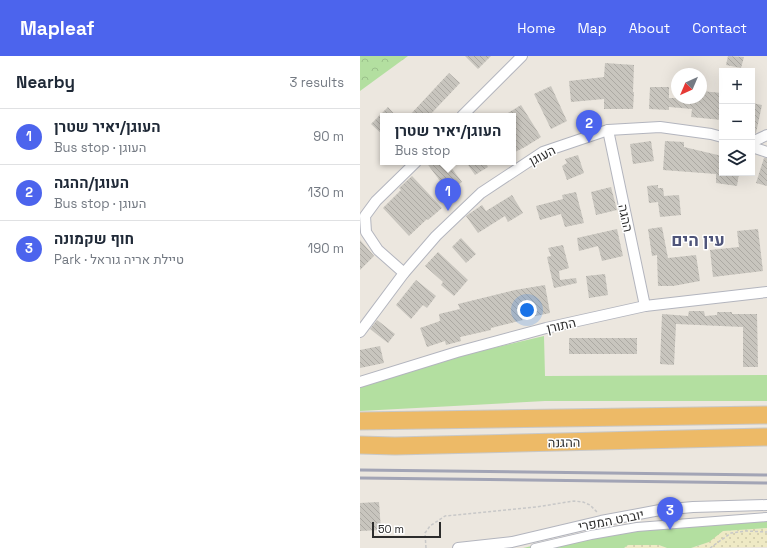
<!DOCTYPE html>
<html lang="en">
<head>
<meta charset="utf-8">
<style>
  :root { --surface:#fff; --page:#f2f2f3; --text:#1f2937; --muted:#747a83; --line:#e0e1e3; --accent:#4c64ed }
  body { margin:0; font-family:"Space Grotesk",Heebo,sans-serif; background:var(--page); color:var(--text) }
  .controls { position:absolute; right:12px; top:12px; display:grid; overflow:hidden; border-radius:0px; box-shadow:0 4px 16px #0002 }
  .controls button { width:36px; height:36px; display:grid; place-items:center; padding:0; border:0; border-bottom:1px solid var(--line); background:var(--surface); color:var(--text); font:20px sans-serif }
  .compass { position:absolute; left:311px; top:12px; width:36px; height:36px; border-radius:50%; background:var(--surface); box-shadow:0 4px 16px #0002; rotate:224deg }
  .scale { position:absolute; left:12px; bottom:10px; width:69px; box-sizing:border-box; padding-left:4px; border:2px solid #2c2c2c; border-top:0; font-size:11px; line-height:14px; white-space:nowrap; color:#2c2c2c; -webkit-text-stroke:3px #fff; paint-order:stroke }
  .you { position:absolute; left:167px; top:254px; width:14px; height:14px; margin:-10px; border:3px solid #fff; border-radius:50%; background:#1a73e8; box-shadow:0 0 0 6px #1a73e833 }
  .badge { display:grid; place-items:center; width:26px; height:26px; border-radius:50%; background:var(--accent); color:#fff; font-size:13px; font-weight:700 }
  .pin { position:absolute; translate:-50% -33px; filter:drop-shadow(0 1px 2px #0008) }
  .pin::after { content:''; position:absolute; top:21px; width:14px; height:12px; background:inherit; clip-path:polygon(0 0,100% 0,50% 100%) }
  .popup { position:absolute; left:20px; top:57px; width:136px; height:52px; box-sizing:border-box; display:grid; place-content:center; border-radius:0px; background:var(--surface); filter:drop-shadow(0 1px 3px #0005); font-size:13px; white-space:nowrap; color:var(--muted) }
  .popup b { font-size:15px; color:var(--text) }
  .popup::after { content:''; position:absolute; left:50%; top:100%; margin-left:-8px; border:8px solid transparent; border-top-color:var(--surface) }
  .list { margin:0; padding:0; list-style:none }
  h2 { display:flex; justify-content:space-between; align-items:center; height:52px; margin:0; padding:0 16px; font-size:17px }
  h2 small { font-size:13px; font-weight:400; color:var(--muted) }
  .list li { display:grid; grid-template-columns:26px 1fr auto; gap:12px; align-items:center; box-sizing:border-box; height:56px; padding:0 16px; border-top:1px solid var(--line) }
  .list b { display:block; font-size:15px; white-space:nowrap }
  .list p { margin:0; font-size:13px; white-space:nowrap; color:var(--muted) }
  .list em { font-size:13px; font-style:normal; color:var(--muted) }
  .icon { flex:none; width:22px; height:22px; fill:none; stroke:currentColor; stroke-width:2; stroke-linecap:round; stroke-linejoin:round }
  .map { position:relative; flex:none; width:407px; height:492px; overflow:hidden }
  header { display:flex; align-items:center; gap:24px; box-sizing:border-box; height:56px; padding:0 20px; background:var(--accent); color:#fff }
  header strong { font-size:19px }
  nav { display:flex; gap:22px; margin-inline-start:auto; font-size:14px }
  main { display:flex }
  aside { flex:1; background:var(--surface) }
  .map>svg:first-child { display:block }
  .forest { fill:url(#forest-crowns) }
  .sand { fill:url(#sand-dots) }
  .park { fill:#b3dfa0 }
  .building { fill:url(#building-back-hatch) }
  .lines { fill:none; stroke-linecap:round; stroke-linejoin:round }
  .pedestrian-casing { stroke:#b3b5be; stroke-width:10 }
  .minor-casing { stroke:#b3b5be; stroke-width:12 }
  .trunk-casing { stroke:#c8c8c8; stroke-width:19 }
  .path { stroke:#c8c8c8; stroke-width:1.5; stroke-dasharray:3 2; stroke-linecap:butt }
  .pedestrian { stroke:#fff; stroke-width:8 }
  .minor { stroke:#fff; stroke-width:10 }
  .trunk { stroke:#edba67; stroke-width:17 }
  .rail { stroke:#a2a4b5; stroke-width:3 }
  .labels { text-anchor:middle; stroke-width:3; stroke-linejoin:round; paint-order:stroke }
  .street-label { font-size:13px; fill:#2c2c2c; stroke:#fff }
  .district-label { font-size:17px; font-weight:bold; fill:#4f557a; stroke:#fff }
</style>
</head>
<body>
<header>
<strong>Mapleaf</strong>
<nav><a>Home</a><a>Map</a><a>About</a><a>Contact</a></nav>
</header>
<main>
<aside>
<h2>Nearby<small>3 results</small></h2>
<ul class="list">
<li><span class="badge">1</span><div><b>העוגן/יאיר שטרן</b><p>Bus stop · העוגן</p></div><em>90 m</em></li>
<li><span class="badge">2</span><div><b>העוגן/ההגה</b><p>Bus stop · העוגן</p></div><em>130 m</em></li>
<li><span class="badge">3</span><div><b>חוף שקמונה</b><p>Park · טיילת אריה גוראל</p></div><em>190 m</em></li>
</ul>
</aside>
<div class="map">
<svg width="407" height="492" viewBox="0 0 407 492">
  <defs>
    <pattern id="forest-crowns" width="20" height="18" patternUnits="userSpaceOnUse"><rect width="20" height="18" fill="#b3dfa0"/><path d="M2 6a3 3 0 1 1 6 0M12 15a3 3 0 1 1 6 0" fill="none" stroke="#9ac08a"/></pattern>
    <pattern id="sand-dots" width="8" height="8" patternUnits="userSpaceOnUse"><rect width="8" height="8" fill="#efeac5"/><path d="M2 2h.1M6 6h.1" fill="none" stroke="#cdc9a9" stroke-width="1.8" stroke-linecap="round"/></pattern>
    <pattern id="building-back-hatch" width="6" height="6" patternUnits="userSpaceOnUse"><rect width="6" height="6" fill="#c8c5be"/><path d="M-1 5l2 2M0 0l6 6M5-1l2 2" fill="none" stroke="#aca9a3"/></pattern>
  </defs>
  <rect width="100%" height="100%" fill="#ece7df"/>
  <polygon class="forest" points="0,0 48,0 0,35"/>
  <g class="sand">
    <polygon points="407,472 407,491 331,492 341,489 363,475"/>
    <polygon points="268,489 299,489 307,492 264,492"/>
  </g>
  <g class="park">
    <polygon points="184,280 185,320 407,319 407,345 185,345 0,355 0,330 95,301"/>
    <polygon points="407,459 407,472 363,475 349,486 331,492 307,492 299,489 268,489 264,492 163,492 247,473"/>
  </g>
  <g class="building">
    <polygon points="105,0 131,0 118,13"/>
    <polygon points="368,0 384,1 381,12 366,9"/>
    <polygon points="245,7 274,9 273,36 274,36 273,53 244,53 244,43 211,46 209,25 244,21"/>
    <polygon points="89,17 100,27 69,60 49,60"/>
    <polygon points="191,30 207,65 191,73 174,38"/>
    <polygon points="290,31 309,31 309,42 341,42 341,35 362,37 362,64 331,61 332,53 309,51 309,54 289,53"/>
    <polygon points="392,47 402,49 396,77 392,79"/>
    <polygon points="161,49 181,81 165,91 153,97 153,60 143,60"/>
    <polygon points="28,51 36,60 23,60 23,79 11,68"/>
    <polygon points="291,85 294,105 273,108 270,88"/>
    <polygon points="305,85 324,86 324,91 362,100 362,117 379,117 377,130 356,127 356,118 303,114"/>
    <polygon points="218,99 224,117 207,124 202,110 207,107 205,103"/>
    <polygon points="404,102 407,102 407,130 396,127"/>
    <polygon points="66,106 87,106 102,126 88,136"/>
    <polygon points="106,106 125,106 128,111 115,119"/>
    <polygon points="52,120 82,152 68,164 67,163 49,180 23,152 41,134 39,132"/>
    <polygon points="298,129 298,132 303,132 304,140 319,139 321,159 300,161 298,146 289,147 287,130"/>
    <polygon points="251,131 257,154 236,159 231,136"/>
    <polygon points="216,136 224,167 205,171 201,158 180,164 176,150 203,143 202,139"/>
    <polygon points="152,139 163,157 148,166 145,160 118,177 106,160 122,149 126,155"/>
    <polygon points="302,171 308,202 336,199 340,225 313,230 298,230 297,199 292,200 288,173"/>
    <polygon points="257,173 263,200 242,205 238,190 219,195 217,182"/>
    <polygon points="398,173 403,215 353,221 350,194 379,191 377,175"/>
    <polygon points="101,182 116,198 106,207 92,191"/>
    <polygon points="0,184 14,200 0,214"/>
    <polygon points="203,189 209,212 199,215 200,224 216,222 217,227 194,232 187,201 191,200 188,192"/>
    <polygon points="78,196 108,224 94,240 81,229 83,226 65,210"/>
    <polygon points="245,218 248,239 229,242 226,220"/>
    <polygon points="56,224 76,240 67,252 63,249 51,263 36,249"/>
    <polygon points="185,229 190,257 162,263 163,264 131,272 131,274 100,281 101,285 86,289 85,285 67,291 60,272 80,265 79,258 100,253 98,248 155,234"/>
    <polygon points="329,255 344,255 345,260 357,259 357,256 372,256 372,258 397,258 398,311 383,311 383,271 316,268 314,309 300,308 302,258 328,260"/>
    <polygon points="17,264 35,278 28,287 10,273"/>
    <rect x="209" y="282" width="68" height="16"/>
    <polygon points="20,290 24,307 0,312 0,294"/>
    <polygon points="19,446 21,474 0,475 0,447"/>
  </g>
  <g class="lines">
    <defs>
      <polyline id="pedestrian" points="175,492 231,479 277,471 407,461"/>
      <g id="minor">
        <polyline points="102,60 162,0"/>
        <polyline points="248,74 285,250"/>
        <polyline points="392,86 407,79"/>
        <polyline points="392,91 407,96"/>
        <polyline points="44,217 18,194 6,176 5,160 16,145 56,106"/>
        <polyline points="0,276 44,217 76,180 121,137 183,96 248,74 300,71 351,78 362,81"/>
        <polyline points="0,326 97,296 186,272 285,250 407,236"/>
        <polyline points="98,492 152,486 241,465 300,454 333,451 407,449"/>
      </g>
      <g id="trunk">
        <polyline points="0,365 407,359"/>
        <polyline points="0,389 35,390 407,381"/>
      </g>
    </defs>
    <use href="#pedestrian" class="pedestrian-casing"/>
    <use href="#minor" class="minor-casing"/>
    <use href="#trunk" class="trunk-casing"/>
    <g class="path">
      <polyline points="66,492 65,477 70,470 85,460 176,451 214,445 223,446 230,449 237,456"/>
      <polyline points="350,492 371,477 386,475 407,476"/>
    </g>
    <use href="#pedestrian" class="pedestrian"/>
    <use href="#minor" class="minor"/>
    <use href="#trunk" class="trunk"/>
    <g class="rail">
      <polyline points="0,414 407,419"/>
      <polyline points="0,422 407,427"/>
    </g>
  </g>
  <g class="labels">
    <g class="street-label">
      <text transform="translate(182 99) rotate(-27)" y="5">העוגן</text>
      <text transform="translate(266 162) rotate(78)" y="5">ההגה</text>
      <text transform="translate(201 269) rotate(-13)" y="5">התורן</text>
      <text transform="translate(204 386) rotate(-1)" y="5">ההגנה</text>
      <text transform="translate(251 464) rotate(-11)" y="5">יוברט המפרי</text>
    </g>
    <g class="district-label">
      <text x="338" y="190">עין הים</text>
    </g>
  </g>
</svg>
<div class="controls">
<button>+</button>
<button>−</button>
<button><svg class="icon" aria-label="layers" viewBox="0 0 24 24"><path d="M12 4l9 5-9 5-9-5zM3 14l9 5 9-5"/></svg></button>
</div>
<svg class="compass" viewBox="-18 -18 36 36"><path d="M0-13l5 13h-10z" fill="#e53935"/><path d="M0 13l5-13h-10z" fill="#747a83"/></svg>
<div class="scale">50 m</div>
<div class="you"></div>
<div class="pin badge" style="left:88px;top:155px">1</div>
<div class="popup"><b>העוגן/יאיר שטרן</b>Bus stop</div>
<div class="pin badge" style="left:229px;top:87px">2</div>
<div class="pin badge" style="left:310px;top:474px">3</div>
</div>
</main>
</body>
</html>
